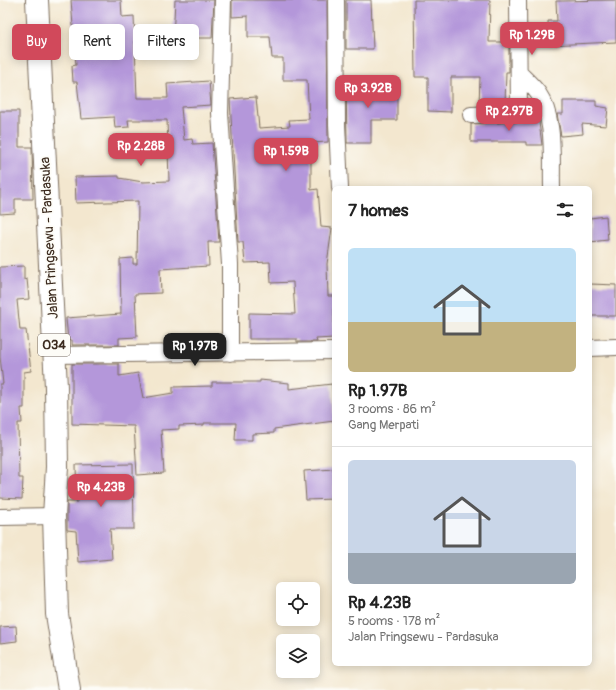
<!DOCTYPE html>
<meta charset="utf-8">
<style>
:root{--surface:#fff;--page:#f2f2f2;--text:#222;--muted:#767676;--line:#e0e0e0;--accent:#d1495b}
body{margin:0;font-family:Pangolin,sans-serif;background:var(--page);color:var(--text);height:100vh;display:flex;flex-direction:column;font-size:15px;white-space:nowrap}
*{box-sizing:border-box;margin:0}
p{font-size:13px;color:var(--muted)}
.icon{flex:none;width:22px;height:22px;fill:none;stroke:currentColor;stroke-width:2;stroke-linecap:round;stroke-linejoin:round}
.map{position:relative;flex:1;overflow:hidden}
.side{position:absolute;left:332px;top:186px;width:260px;height:480px;display:flex;flex-direction:column;background:var(--surface);border-radius:6px;box-shadow:0 2px 10px #0003}
.side>*{flex:none}
.banner{position:absolute;left:12px;top:24px;width:260px;height:36px;display:flex;gap:8px}
.fabs{position:absolute;left:276px;top:582px;display:grid;gap:8px}
.fabs a{display:grid;place-items:center;width:44px;height:44px;border-radius:6px;background:var(--surface);box-shadow:0 2px 10px #0003;font-size:20px}
.price{position:absolute;translate:-50% -34px;padding:0 9px;border-radius:8px;background:var(--accent);color:#fff;font-size:13px;line-height:26px;filter:drop-shadow(0 1px 2px #0008)}
.price::after{content:'';position:absolute;left:50%;top:24px;width:12px;height:9px;margin-left:-6px;background:inherit;clip-path:polygon(0 0,100% 0,50% 100%)}
.price.on{background:#222;color:#fff}
ul{padding:0;list-style:none}
li{display:grid;align-content:center;gap:8px;height:212px;padding:0 16px}
li+li{border-top:1px solid var(--line)}
li span{display:grid;place-items:center;height:124px;border-radius:6px;color:#555}
li>.icon{margin-inline-start:auto}
span .icon{width:72px;height:72px;fill:#fffc;stroke-width:1}
li b{font-size:17px}
h2{display:flex;justify-content:space-between;align-items:center;height:48px;padding:0 16px;font-size:17px}
.pill{padding:0 14px;border-radius:6px;background:var(--surface);box-shadow:0 2px 10px #0003;font-size:14px;line-height:36px}
.pill.on{background:var(--accent);color:#fff}
.map>svg:first-child{display:block}
</style>
<div class="map">
<svg width="616" height="690" viewBox="0 0 616 690">
<rect width="100%" height="100%" fill="#fdfcf7"/>
<filter id="ink" filterUnits="userSpaceOnUse"><feTurbulence type="fractalNoise" baseFrequency=".025" numOctaves="2"/><feDisplacementMap in="SourceGraphic" scale="8" xChannelSelector="R" yChannelSelector="G"/><feConvolveMatrix kernelMatrix="1 2 1 2 8 2 1 2 1" color-interpolation-filters="sRGB"/></filter>
<filter id="wash" filterUnits="userSpaceOnUse"><feTurbulence type="fractalNoise" baseFrequency=".012" numOctaves="4" result="noise"/><feDisplacementMap in="SourceGraphic" scale="16" xChannelSelector="R" yChannelSelector="G"/><feGaussianBlur stdDeviation="0.9" result="paint"/><feColorMatrix in="noise" values="0 0 0 0 0 0 0 0 0 0 0 0 0 0 0 0 0 1.4 0 .05"/><feComposite in="paint" operator="in"/></filter>
<g filter="url(#wash)">
<rect width="100%" height="100%" fill="#f3e7cf"/>
<g id="blocks">
<path fill="#b497da" d="M71,0H121L122,17L134,16L137,98H168L167,84L209,81L211,105L181,107L184,140L192,139L193,144L212,143L219,242H208L209,266L160,269L161,293L135,294L137,337L119,338V345H72V340L68,341L66,318L121,314L120,259L133,258V264H137L138,201L76,203L75,177L119,176V178L143,182L169,181L167,120H128L129,127L115,128L114,117L81,119L77,82H73L72,66L76,65Z
M175,0H214L212,38H173Z
M232,0H327L328,142L311,143V190L318,189L321,227L332,228L327,264L328,296H334V338L316,339L317,342H297V339H249V313L295,314L293,284V282L271,283L270,262L245,263L243,242H238L230,99L256,97L259,128L290,126L289,120L309,119L307,80H283V58H272L270,37H248V16L232,17Z
M346,0H371L373,49H346Z
M414,0H490L489,42H509V72H506L505,104L479,105L480,77H451V112L428,111V77H415Z
M616,0V42L549,45L548,21H557L556,1Z
M346,78H362V87H397V120H371V143H347Z
M563,101H596V106L608,108L606,126L582,124L583,134L561,136L557,114H563Z
M0,111H19V147H32L33,199H15V213L0,214Z
M528,115H538L542,145H526V142H471V124L520,122L524,121Z
M606,216L608,240L590,242V218Z
M24,266V280L27,279L29,299L17,300L20,330H26L31,371L24,372V408H21L22,423H18L19,478H23L22,499L0,498V384H3L0,357V267Z
M590,284L616,285V316H590Z
M72,364H119V376L138,373L143,398L173,393V387L212,386V382H260V380L289,383V389L332,384L334,421L274,429V433L252,434V440H235L236,423H204V425L179,426V429L161,430L164,473L137,475L134,426L72,424Z
M133,464L134,529H110L112,559L78,562L76,531L67,530V502H77L76,465Z
M334,469V499L306,500L304,471Z
M16,626L17,641L0,643V627Z"/>
</g>
</g>
<g filter="url(#ink)">
<use href="#blocks" fill-opacity="0" stroke="#7b6c5c" stroke-width="1"/>
<g fill="none" stroke-linecap="round" stroke-linejoin="round">
<g stroke="#7b6c5c" stroke-width="18">
<path id="street" d="M223,0L220,113L230,264V353
M336,0L337,124L340,188
M519,73C525,79 533,86 538,93C556,119 551,158 552,188
M471,115L519,113L518,0
M590,348L616,347
M55,355L334,351
M0,517L54,516"/>
</g>
<g stroke="#7b6c5c" stroke-width="24">
<path id="primary" d="M37,0L56,387L57,467L54,516L57,614L69,690"/>
</g>
<use href="#street" stroke="#fff" stroke-width="16"/>
<use href="#primary" stroke="#fff" stroke-width="22"/>
</g>
</g>
<g text-anchor="middle" dominant-baseline="central" stroke-width="3.5" stroke-linejoin="round" paint-order="stroke">
<rect fill="#fdfcf7" stroke="#75695f" stroke-width="1" x="38" y="334" width="32" height="22" rx="3"/>
<g font-size="13" font-weight="bold" fill="#3b2a1e">
<text x="54" y="345">034</text>
</g>
<g font-size="14" fill="#3b2a1e" stroke="#fdfcf7">
<text transform="translate(49 238) rotate(-93)">Jalan Pringsewu - Pardasuka</text>
</g>
</g>
</svg>
<div class="fabs">
<a><svg class="icon" aria-label="locate" viewBox="0 0 24 24"><circle cx="12" cy="12" r="6"/><path d="M12 2v4M12 18v4M2 12h4M18 12h4"/></svg></a>
<a><svg class="icon" aria-label="layers" viewBox="0 0 24 24"><path d="M12 4l9 5-9 5-9-5zM3 14l9 5 9-5"/></svg></a>
</div>
<b class="price" style="left:532px;top:56px">Rp 1.29B</b>
<b class="price" style="left:368px;top:109px">Rp 3.92B</b>
<b class="price" style="left:509px;top:132px">Rp 2.97B</b>
<b class="price" style="left:141px;top:167px">Rp 2.28B</b>
<b class="price" style="left:286px;top:172px">Rp 1.59B</b>
<b class="price on" style="left:195px;top:367px">Rp 1.97B</b>
<b class="price" style="left:101px;top:508px">Rp 4.23B</b>
<div class="banner">
<a class="pill on">Buy</a>
<a class="pill">Rent</a>
<a class="pill">Filters</a>
</div>
<section class="side">
<h2>7 homes<svg class="icon" aria-label="filters" viewBox="0 0 24 24"><path d="M4 7h16M4 17h16"/><circle cx="9" cy="7" r="2"/><circle cx="15" cy="17" r="2"/></svg></h2>
<ul>
<li><span style="background:linear-gradient(#bfe0f5 60%,#c2b280 0)"><svg class="icon" aria-label="home" viewBox="0 0 24 24"><path d="M3 11l9-7 9 7M6 9v11h12V9"/></svg></span><div><b>Rp 1.97B</b><p>3 rooms · 86 m²</p><p>Gang Merpati</p></div></li>
<li><span style="background:linear-gradient(#c9d6e8 75%,#9aa5b1 0)"><svg class="icon" aria-label="home" viewBox="0 0 24 24"><path d="M3 11l9-7 9 7M6 9v11h12V9"/></svg></span><div><b>Rp 4.23B</b><p>5 rooms · 178 m²</p><p>Jalan Pringsewu - Pardasuka</p></div></li>
</ul>
</section>
</div>
